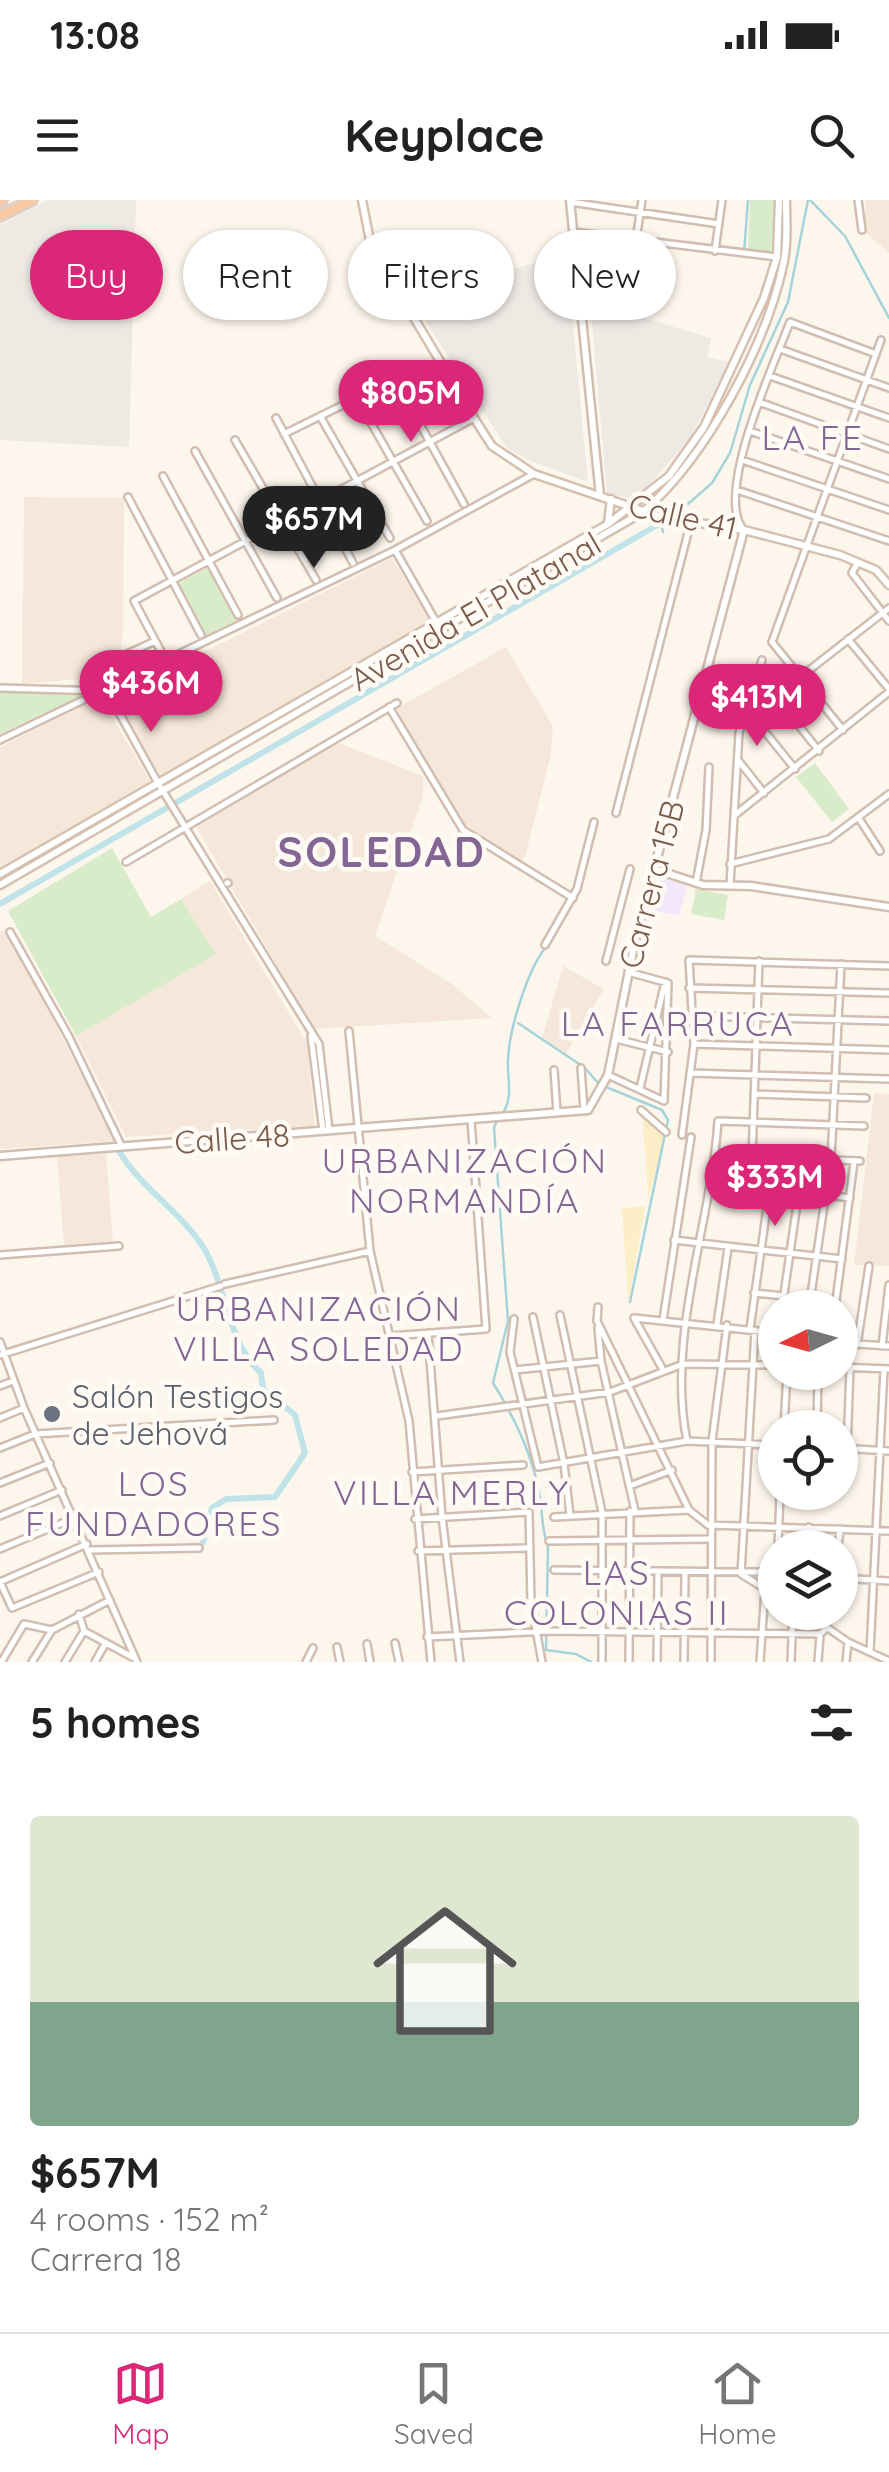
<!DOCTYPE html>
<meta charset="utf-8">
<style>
:root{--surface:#fff;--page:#f6f6f6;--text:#222;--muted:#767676;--line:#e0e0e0;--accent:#db2777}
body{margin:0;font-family:Quicksand,sans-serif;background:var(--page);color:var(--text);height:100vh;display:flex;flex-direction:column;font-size:38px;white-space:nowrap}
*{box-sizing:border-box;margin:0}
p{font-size:32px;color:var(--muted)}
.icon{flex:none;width:55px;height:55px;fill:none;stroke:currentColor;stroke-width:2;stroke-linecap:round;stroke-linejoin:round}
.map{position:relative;height:1462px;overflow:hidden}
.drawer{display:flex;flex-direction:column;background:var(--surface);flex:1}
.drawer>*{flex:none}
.hud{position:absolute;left:30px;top:30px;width:830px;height:90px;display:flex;gap:20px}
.needle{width:65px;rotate:265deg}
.fabs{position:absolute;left:758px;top:1090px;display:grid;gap:20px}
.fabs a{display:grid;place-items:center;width:100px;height:100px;border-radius:50%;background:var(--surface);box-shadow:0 2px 8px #0004;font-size:50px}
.price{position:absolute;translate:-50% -85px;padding:0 22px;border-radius:35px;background:var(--accent);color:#fff;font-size:32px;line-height:65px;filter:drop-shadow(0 2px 5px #0008)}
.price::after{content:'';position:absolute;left:50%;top:60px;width:30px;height:22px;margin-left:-15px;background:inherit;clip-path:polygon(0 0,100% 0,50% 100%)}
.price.active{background:#222;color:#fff}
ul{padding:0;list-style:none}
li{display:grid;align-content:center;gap:20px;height:530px;padding:0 30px}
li+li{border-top:2px solid var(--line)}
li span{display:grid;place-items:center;height:310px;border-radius:10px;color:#555}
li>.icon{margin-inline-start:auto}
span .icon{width:180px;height:180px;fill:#fffc;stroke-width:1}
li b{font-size:42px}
h2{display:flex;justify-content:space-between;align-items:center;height:120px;padding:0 30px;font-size:42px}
.tag{padding:0 35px;border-radius:45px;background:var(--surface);box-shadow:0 2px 8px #0004;font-size:35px;line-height:90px}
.tag.active{background:var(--accent);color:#fff}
.status{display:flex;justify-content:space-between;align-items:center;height:70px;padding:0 50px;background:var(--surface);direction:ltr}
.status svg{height:28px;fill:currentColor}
header{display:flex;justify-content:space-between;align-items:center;height:130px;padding:0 30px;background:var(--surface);font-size:45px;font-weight:700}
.tab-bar{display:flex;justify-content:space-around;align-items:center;height:140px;border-top:2px solid var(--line);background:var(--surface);font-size:28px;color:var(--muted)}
.tab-bar a{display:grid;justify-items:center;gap:5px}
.tab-bar .active{color:var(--accent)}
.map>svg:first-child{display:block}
</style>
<div class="status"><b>13:08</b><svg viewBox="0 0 49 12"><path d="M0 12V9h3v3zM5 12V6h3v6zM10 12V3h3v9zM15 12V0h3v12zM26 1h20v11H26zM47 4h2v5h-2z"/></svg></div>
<header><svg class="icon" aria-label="menu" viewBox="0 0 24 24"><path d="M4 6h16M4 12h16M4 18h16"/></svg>Keyplace<svg class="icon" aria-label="search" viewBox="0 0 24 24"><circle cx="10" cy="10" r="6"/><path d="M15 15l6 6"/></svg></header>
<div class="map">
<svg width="889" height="1462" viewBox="0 0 889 1462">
<rect width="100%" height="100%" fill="#fdf6ec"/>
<path fill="#f5e8da" d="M866,0H889V53L864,31Z
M24,297L124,298L123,430L116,484L103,477L22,484Z
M392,358L430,420L160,576L114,497Z
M506,447L553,527L550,558L525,657L519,662L458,620L396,509Z
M100,497L150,581L0,668V547Z
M336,542L423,576V596L375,736L452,784L492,818L314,829L195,625Z
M210,681L307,843L315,926L126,937L76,836L215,754L181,699Z
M4,730L54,821L114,941L0,949V732Z
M563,766L604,789L566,853L542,838Z
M874,893L889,894V1066L854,1065Z
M106,954L113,1041L64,1045L57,956Z"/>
<path fill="#efe9e4" d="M48,0H136L129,247L0,240V25Z
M566,54L588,282L528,260L506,247L411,98Z
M590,102L711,138L707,157L729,162L691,237L636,300L607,293Z"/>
<path fill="#f3e8fa" d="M657,673L688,683L679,716L649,709Z"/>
<path fill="#d8ecc9" d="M750,0H775L771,53L748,51Z
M209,367L237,420L204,437L177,384Z
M0,491L83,495L0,534Z
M815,563L849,609L832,622L796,577Z
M112,648L151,717L181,699L216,754L76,836L8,711Z
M696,689L728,695L724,720L691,714Z"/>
<path fill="#fcefc7" d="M642,912L666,932L648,1000V995Z
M645,1006L629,1100L628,1101L622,1008Z"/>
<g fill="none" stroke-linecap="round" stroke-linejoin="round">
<path stroke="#a5d3da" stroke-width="2.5" d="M810,0L845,36L889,118
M744,53L748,0
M673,317L712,283L730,253L750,185L788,102L808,0
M663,332L661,323L666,321
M518,823L585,868L599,884
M606,887L662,910L668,920L630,1102
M502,914C514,898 507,878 508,860C509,829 527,772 545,748
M497,920L494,928L508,1121L493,1183C513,1215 532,1254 539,1292C543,1311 541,1329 548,1346L546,1450L576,1454L591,1462"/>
<path stroke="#bfe3e8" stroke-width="6" d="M0,704L661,323
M119,951C142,990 184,1013 206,1052C228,1091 227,1142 261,1173L263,1189L295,1215L305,1253L275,1297L226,1299L212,1308L203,1342"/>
<g stroke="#d1beb0" stroke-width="10">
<path id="minor" d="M858,0L862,30
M570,2L719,24
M573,32L777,57
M636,40L642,0
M715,51L722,0
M780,149L889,188
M389,168L464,304
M770,176L889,218
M350,186L427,321
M759,202L889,249
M320,216L390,338
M276,218L353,363
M750,231L889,279
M284,234L357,198
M235,240L316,380
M195,251L277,398
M742,260L889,310
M163,276L238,415
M737,290L889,341
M128,297L201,435
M744,330C713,296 775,162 790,122L876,154
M395,350L435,420
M858,362L852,373L889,421
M848,439L889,489
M129,453L155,441
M163,455L134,401L474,218
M757,473L819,551
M799,478L889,408
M0,488L104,491
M107,491L158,583L319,844L329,930
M389,507L463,630L573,698
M746,508L795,569
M843,530L772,442L881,140
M0,540L395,350L534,274
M738,560L764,593
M616,613L691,321
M735,615L889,492
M858,617L880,651
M126,662L397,503
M730,664L829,639L889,594
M227,683H228
M696,683L706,630L709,567
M730,685L739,533L762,460
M10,732L69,837L121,945
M545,745L577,689L594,622
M606,761L630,669
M689,788L889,793
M692,816L889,821
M349,831L370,1051L409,1221L431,1462
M311,836L323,931
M616,839L668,852
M694,844L889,850
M581,868L584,910
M554,870L557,912
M690,873L889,879
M608,875L664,901L668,783L628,772
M640,888L665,782
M755,894L866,898
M641,910L666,932
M682,935L694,844L689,760L889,766
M752,957L759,761
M769,987L850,998
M736,994L769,993
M733,995L741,964L752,957L860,961
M674,1040L842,1059
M0,1055L119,1046
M225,1084L370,1051
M754,1093L784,1096
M598,1107L597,1121L689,1310L708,1325
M782,1108L804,956
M809,1108L831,958L841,764
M835,1108L854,962
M560,1115L602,1312V1462
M533,1117L564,1264L570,1315
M634,1118L775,1133
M634,1118L662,1168
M514,1119L510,1152L538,1267L687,1241L775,1245
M663,1120L691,937
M717,1124L728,1048
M598,1128L601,1161L635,1311
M750,1129L769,993L767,967L758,958
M755,1130L741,1374L775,1395
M428,1133L442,1317L460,1462
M390,1136L486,1129L471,920
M0,1142L24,1208L137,1462
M840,1143L889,1146
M857,1145L869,1066
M882,1146L889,1085
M0,1155L221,1086
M840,1167L889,1169
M515,1170L601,1161
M0,1186L13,1181
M437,1216L610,1192L683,1164L775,1165
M0,1218L24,1208
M784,1228L787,1172
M817,1228L818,1172
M687,1241C666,1136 711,1025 718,921L864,926
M0,1248L35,1234L274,1220
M840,1248L889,1251
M847,1249L850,1168
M412,1272L523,1265
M0,1283L50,1263
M632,1285L672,1270
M0,1316L62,1290
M554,1317L689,1310
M415,1319L529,1312L531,1402L542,1462
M708,1325L889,1331
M549,1341L709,1339
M778,1348L780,1292
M808,1348L809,1327
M838,1348L840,1329
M0,1349L74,1318
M90,1350L199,1348
M418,1351L526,1348
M554,1370L775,1372
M840,1378L889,1381
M0,1382L12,1408L99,1372
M0,1382L87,1344
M805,1412L848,1442L889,1461
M84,1431L134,1458
M427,1437L548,1431L820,1434L827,1428
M395,1443L399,1462
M367,1444L370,1462
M337,1447L340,1462
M870,1452L884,1169
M2,1461L24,1424L52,1430L110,1400
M32,1462L52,1430
M65,1462L84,1431L79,1414
M95,1462L105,1444
M306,1462L313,1448
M629,1462L630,1311
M657,1462L658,1372
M684,1462L685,1373
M711,1462L712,1241L727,1125
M760,1462L765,1390
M791,1462L793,1412
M818,1462L820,1435
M846,1462L848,1442"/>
</g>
<g stroke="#d1beb0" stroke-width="11">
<path id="tertiary" d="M570,0L600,296
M654,669L703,685L751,686L889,707
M0,956L588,910L608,875L635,741L744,330"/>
</g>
<g stroke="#d6c0b0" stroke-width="11">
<path id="secondary" d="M362,0L371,46L474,218L492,246L534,274L661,317L744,330L840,355L876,370L889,385
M608,323L611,299
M0,674L608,324L669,276L704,227L764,98L777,57L779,0
M0,685L643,312C707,256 767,144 784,61C788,42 786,20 786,0"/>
</g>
<g stroke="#dad1cd" stroke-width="14">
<path id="trunk" d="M0,1L2,0
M0,16L32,0"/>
</g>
<use href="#minor" stroke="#fff" stroke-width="5"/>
<use href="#tertiary" stroke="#fff" stroke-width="6"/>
<use href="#secondary" stroke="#fff" stroke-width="6"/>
<use href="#trunk" stroke="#f9c8a4" stroke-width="9"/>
</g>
<circle fill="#6b7280" stroke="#fffaf3" stroke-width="4" cx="52" cy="1214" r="10"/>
<g text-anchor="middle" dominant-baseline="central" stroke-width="9" stroke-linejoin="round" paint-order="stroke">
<g font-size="32" fill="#7a5c4d" stroke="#fffaf3">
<text transform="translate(683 316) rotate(13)">Calle 41</text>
<text transform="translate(475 411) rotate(-30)">Avenida El Platanal</text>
<text transform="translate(651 684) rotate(-75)">Carrera 15B</text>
<text transform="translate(232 938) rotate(-4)">Calle 48</text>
</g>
<g font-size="32" fill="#5b616d" stroke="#fffaf3" text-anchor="start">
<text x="72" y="1196">Salón Testigos<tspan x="72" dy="37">de Jehová</tspan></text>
</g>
<g font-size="35" letter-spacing="2.5" fill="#846695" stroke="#fffaf3">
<text x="813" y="237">LA FE</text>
<text x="678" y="823">LA FARRUCA</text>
<text x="465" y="960">URBANIZACIÓN<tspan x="465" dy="40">NORMANDÍA</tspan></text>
<text x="319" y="1108">URBANIZACIÓN<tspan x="319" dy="40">VILLA SOLEDAD</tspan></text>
<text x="154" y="1283">LOS<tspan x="154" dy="40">FUNDADORES</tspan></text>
<text x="452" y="1292">VILLA MERLY</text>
<text x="617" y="1372">LAS<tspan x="617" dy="40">COLONIAS II</tspan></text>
</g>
<g font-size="42" font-weight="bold" letter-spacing="2.5" fill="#846695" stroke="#fffaf3">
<text x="382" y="651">SOLEDAD</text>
</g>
</g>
</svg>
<div class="fabs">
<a><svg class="needle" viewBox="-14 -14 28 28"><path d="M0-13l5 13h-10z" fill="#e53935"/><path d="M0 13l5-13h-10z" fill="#767676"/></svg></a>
<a><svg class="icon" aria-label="locate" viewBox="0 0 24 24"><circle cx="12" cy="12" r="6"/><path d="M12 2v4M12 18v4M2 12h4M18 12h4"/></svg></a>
<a><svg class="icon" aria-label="layers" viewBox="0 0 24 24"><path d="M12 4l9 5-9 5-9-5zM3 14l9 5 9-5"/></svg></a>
</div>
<b class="price" style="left:411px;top:245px">$805M</b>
<b class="price active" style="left:314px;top:371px">$657M</b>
<b class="price" style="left:151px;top:535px">$436M</b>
<b class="price" style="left:757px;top:549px">$413M</b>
<b class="price" style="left:775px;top:1029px">$333M</b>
<div class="hud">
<a class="tag active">Buy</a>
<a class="tag">Rent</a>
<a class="tag">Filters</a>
<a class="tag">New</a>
</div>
</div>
<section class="drawer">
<h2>5 homes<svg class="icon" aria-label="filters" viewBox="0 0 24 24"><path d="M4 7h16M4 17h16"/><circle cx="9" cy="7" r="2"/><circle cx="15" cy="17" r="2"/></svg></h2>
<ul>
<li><span style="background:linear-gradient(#dfe7d0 60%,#7fa58c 0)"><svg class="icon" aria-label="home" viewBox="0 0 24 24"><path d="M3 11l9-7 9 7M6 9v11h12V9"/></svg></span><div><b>$657M</b><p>4 rooms · 152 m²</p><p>Carrera 18</p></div></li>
</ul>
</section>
<nav class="tab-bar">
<a class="active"><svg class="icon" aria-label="map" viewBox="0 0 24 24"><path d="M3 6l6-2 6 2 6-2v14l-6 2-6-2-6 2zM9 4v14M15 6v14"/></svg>Map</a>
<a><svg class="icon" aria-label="saved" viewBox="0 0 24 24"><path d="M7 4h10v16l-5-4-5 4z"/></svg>Saved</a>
<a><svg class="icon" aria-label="home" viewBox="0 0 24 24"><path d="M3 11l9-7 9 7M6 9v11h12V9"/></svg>Home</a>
</nav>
